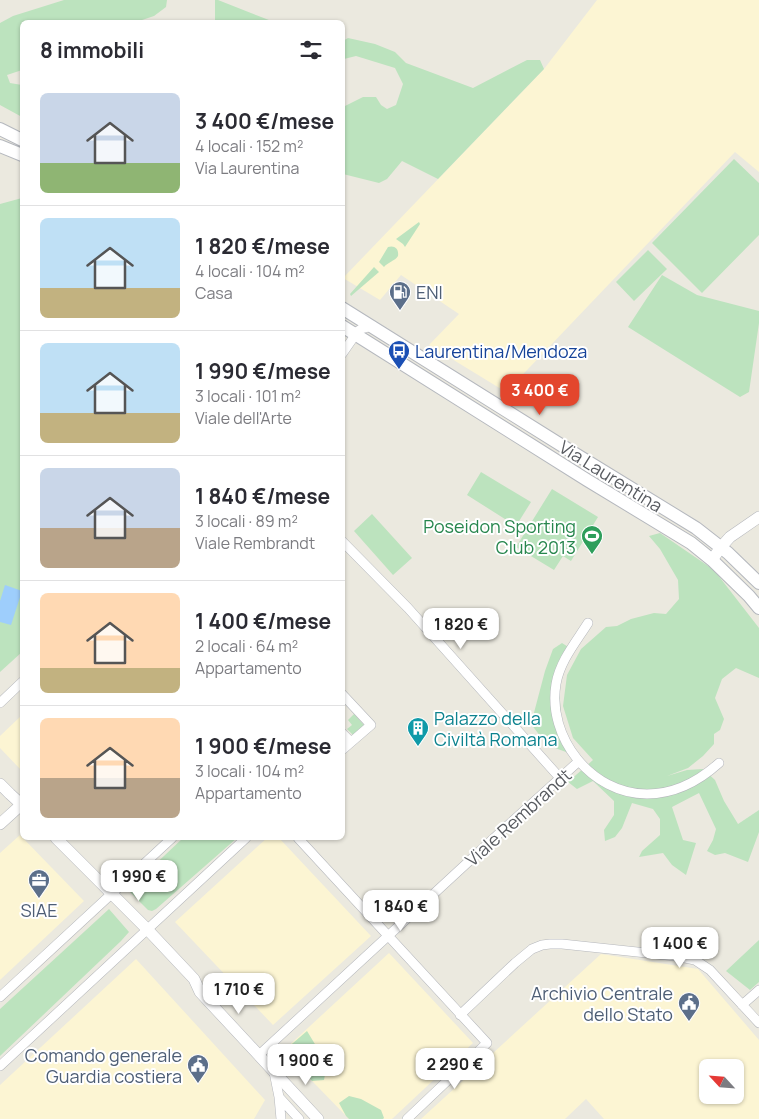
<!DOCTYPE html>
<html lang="it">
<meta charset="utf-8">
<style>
:root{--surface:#fff;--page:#f7f7f7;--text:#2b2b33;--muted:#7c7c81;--line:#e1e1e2;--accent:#e3462d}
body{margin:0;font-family:Manrope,sans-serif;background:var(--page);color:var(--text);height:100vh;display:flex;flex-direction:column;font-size:19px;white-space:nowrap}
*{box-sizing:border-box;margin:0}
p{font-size:16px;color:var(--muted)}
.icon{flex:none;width:28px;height:28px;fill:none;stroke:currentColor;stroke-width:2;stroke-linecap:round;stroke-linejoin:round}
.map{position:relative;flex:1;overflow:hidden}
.details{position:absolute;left:20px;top:20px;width:325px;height:820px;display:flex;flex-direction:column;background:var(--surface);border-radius:8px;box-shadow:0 1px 4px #0004}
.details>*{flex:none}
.needle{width:32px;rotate:296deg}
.controls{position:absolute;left:699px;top:1059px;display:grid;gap:10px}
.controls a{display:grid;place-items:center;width:45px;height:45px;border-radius:8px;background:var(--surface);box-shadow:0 1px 4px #0004;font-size:25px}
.price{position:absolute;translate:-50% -42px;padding:0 11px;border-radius:10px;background:#fff;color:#222;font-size:16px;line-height:32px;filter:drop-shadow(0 1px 2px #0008)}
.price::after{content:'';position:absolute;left:50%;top:30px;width:15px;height:11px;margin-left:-8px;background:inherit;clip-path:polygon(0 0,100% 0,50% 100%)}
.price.selected{background:var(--accent);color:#fff}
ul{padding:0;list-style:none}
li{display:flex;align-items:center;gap:15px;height:125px;padding:0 20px}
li+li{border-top:1px solid var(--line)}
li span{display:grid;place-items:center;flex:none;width:140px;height:100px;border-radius:8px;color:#555}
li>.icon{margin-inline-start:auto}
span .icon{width:60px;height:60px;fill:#fffc;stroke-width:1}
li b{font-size:21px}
h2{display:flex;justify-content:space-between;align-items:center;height:60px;padding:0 20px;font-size:21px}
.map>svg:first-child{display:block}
</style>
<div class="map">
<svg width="759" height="1119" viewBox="0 0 759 1119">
<rect width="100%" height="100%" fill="#ebe9df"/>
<path fill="#fcf5d3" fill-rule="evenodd" d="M597,0H759V172L735,152L506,392L429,345L459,314L401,275L380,300L343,278L544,69Z
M22,715V771L0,748V736Z
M20,835L84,901L0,980V853Z
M267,838H279L371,936L273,1025L175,922Z
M389,953L473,1043L392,1119H349L283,1051Z
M601,954L698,969L759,1040V1119H604L586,1099L565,1119H421ZM708,1068H735V1095H708Z
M136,959L265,1100L254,1119H0V1085Z"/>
<path fill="#bce3be" d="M64,0H167L166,7L154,16L136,22H22V70L7,75L10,83L22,85V117L0,105V23L13,16Z
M215,0H218L274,22H215Z
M348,38L375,44L395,52L406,63L473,88L527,60H540L544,69L438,179L402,161L387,179L379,183L343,174V104L345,106L363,97H376L381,105L387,109L396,105L403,84L395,68L356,56L344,59L343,58V41Z
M734,159L759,183V235L702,293L652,243Z
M22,198V652L0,672V204Z
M419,222L420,224L405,247L403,244L396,239Z
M388,247C395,245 399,249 398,256C395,261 388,262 384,267L379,262Z
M648,250L667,269L634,301L616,282Z
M374,267L379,272L351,296L350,294Z
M662,275L697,295L759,311V323L749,392L740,397L628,327Z
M481,472L531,502L516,526L467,495Z
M552,489L598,517L571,561L563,556L554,570L516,547Z
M372,514L412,558L393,575L354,531Z
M660,533L714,570L759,628V678L736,668L722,679L715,698L724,719L720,730L714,734V744L703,756L688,768L667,776L687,770L703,769L715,780L724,801L738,824L759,810V832L748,862L725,853L715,855L707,851L713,840L716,829L699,793L672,807L683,840L696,843L686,875L672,865L663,853L639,857L642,851L660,835V819L653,809L632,803L622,828L615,837L605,841L604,830L614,815V801L593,781L577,789L568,782L593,760L573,738L563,706L567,675L581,649L606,627L617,626L631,619L654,613L666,614L679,599L678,580L660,549L649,536Z
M562,643L573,650L559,675L561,725L572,743L566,752L547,745L531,724L545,671L553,649Z
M354,714L364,725L353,735L347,729L352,725L348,720Z
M183,838H237L156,909L152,911L148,910L128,890Z
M109,909L129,932L121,941L0,1056V1009Z
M759,940V982L750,990L726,971Z
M307,1031L327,1064L324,1080L312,1081L297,1065L286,1049Z
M349,1096L361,1099L381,1110L384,1118L383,1119H349L346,1116L339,1103Z"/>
<path fill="#9ecefc" d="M5,585L22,591L11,625L0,622V601Z"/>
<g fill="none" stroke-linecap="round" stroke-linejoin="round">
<g stroke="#b5b7bc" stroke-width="10">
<path id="minor" d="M342,354L358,331L361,329L373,326
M342,541L408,608L560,778
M588,623C576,642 560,661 556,684C547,737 591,794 647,794C675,794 699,781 719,763
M342,694L371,725L342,750
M0,703L22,682
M342,733L351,742
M298,838L487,1043L407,1119
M0,997L172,838
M742,1005L759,990
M460,1015L515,963L532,949L542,945L550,944H562L675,956L695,960L710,970L759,1023
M259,1055L505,828L579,761
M0,1066L246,838
M274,1072L279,1097L281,1119
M279,1097L299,1119"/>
</g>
<g stroke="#b5b7bc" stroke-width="12">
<path id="tertiary" d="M712,560L721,547L730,537L759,517
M0,784L10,794L22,805
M0,824L22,804
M56,838L147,929L194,979L200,992L318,1119"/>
</g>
<g stroke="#b5b8be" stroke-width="14">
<path id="secondary" d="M0,129L22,140
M0,146L22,155
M342,308L577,455L696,528L728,553L759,583
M342,326L587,480L691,543L712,560L749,596L759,608"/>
</g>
<use href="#minor" stroke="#fff" stroke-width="9"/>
<use href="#tertiary" stroke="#fff" stroke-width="11"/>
<use href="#secondary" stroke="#fff" stroke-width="12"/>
</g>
<defs>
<g id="fuel-pin" transform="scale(1.125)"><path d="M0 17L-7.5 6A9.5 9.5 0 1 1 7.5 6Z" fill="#5c6f8a" stroke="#fff"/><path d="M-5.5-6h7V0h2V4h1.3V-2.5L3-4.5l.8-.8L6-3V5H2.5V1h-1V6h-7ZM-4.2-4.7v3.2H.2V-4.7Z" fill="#fff"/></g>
<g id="bus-pin" transform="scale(1.125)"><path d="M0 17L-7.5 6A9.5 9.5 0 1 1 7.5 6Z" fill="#1a4fb4" stroke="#fff"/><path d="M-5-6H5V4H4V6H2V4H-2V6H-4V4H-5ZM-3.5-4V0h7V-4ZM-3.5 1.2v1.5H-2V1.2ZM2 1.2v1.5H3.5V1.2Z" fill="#fff"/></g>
<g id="stadium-pin" transform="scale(1.125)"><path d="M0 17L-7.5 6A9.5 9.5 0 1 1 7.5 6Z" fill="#2e9e5b" stroke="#fff"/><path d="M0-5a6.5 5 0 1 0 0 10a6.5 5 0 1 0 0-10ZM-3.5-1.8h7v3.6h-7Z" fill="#fff"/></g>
<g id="building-pin" transform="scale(1.125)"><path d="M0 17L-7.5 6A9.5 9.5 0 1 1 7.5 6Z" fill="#0f9aa8" stroke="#fff"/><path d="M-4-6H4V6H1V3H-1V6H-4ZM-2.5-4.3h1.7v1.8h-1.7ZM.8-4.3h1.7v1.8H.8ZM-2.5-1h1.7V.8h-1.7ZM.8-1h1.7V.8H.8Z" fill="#fff"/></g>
<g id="office-pin" transform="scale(1.125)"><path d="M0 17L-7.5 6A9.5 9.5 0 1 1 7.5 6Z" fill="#5c6f8a" stroke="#fff"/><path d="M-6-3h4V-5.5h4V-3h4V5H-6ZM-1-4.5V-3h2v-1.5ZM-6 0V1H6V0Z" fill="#fff"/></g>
<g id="civic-pin" transform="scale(1.125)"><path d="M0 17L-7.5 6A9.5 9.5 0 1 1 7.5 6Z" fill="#5c6f8a" stroke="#fff"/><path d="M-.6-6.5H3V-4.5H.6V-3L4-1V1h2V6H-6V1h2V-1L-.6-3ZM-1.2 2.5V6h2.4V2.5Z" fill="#fff"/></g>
</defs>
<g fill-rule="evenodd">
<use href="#fuel-pin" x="400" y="292"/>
<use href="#bus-pin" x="399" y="351"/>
<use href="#stadium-pin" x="592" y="536"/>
<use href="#building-pin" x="418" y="728"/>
<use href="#office-pin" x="39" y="880"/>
<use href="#civic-pin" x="689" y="1003"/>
<use href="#civic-pin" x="198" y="1065"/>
</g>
<g text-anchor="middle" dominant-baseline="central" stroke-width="4" stroke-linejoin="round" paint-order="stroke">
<g font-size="18" fill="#4e5e75" stroke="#fff" text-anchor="end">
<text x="416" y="292" text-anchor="start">ENI</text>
<text x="39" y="910" text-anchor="middle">SIAE</text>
<text x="673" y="993">Archivio Centrale<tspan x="673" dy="21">dello Stato</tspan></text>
<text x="182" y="1055">Comando generale<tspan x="182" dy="21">Guardia costiera</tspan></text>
</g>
<g font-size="18" fill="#164399" stroke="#fff" text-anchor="start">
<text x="415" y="351">Laurentina/Mendoza</text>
</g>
<g font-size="18" fill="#585b60" stroke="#fff">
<text transform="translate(611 476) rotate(32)">Via Laurentina</text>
<text transform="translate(518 817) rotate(-42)">Viale Rembrandt</text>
</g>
<g font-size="18" fill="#27864d" stroke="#fff" text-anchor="end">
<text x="576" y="526">Poseidon Sporting<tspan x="576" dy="21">Club 2013</tspan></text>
</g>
<g font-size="18" fill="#0d838f" stroke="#fff" text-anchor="start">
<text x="434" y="718">Palazzo della<tspan x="434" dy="21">Civiltà Romana</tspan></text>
</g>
</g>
</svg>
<div class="controls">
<a><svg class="needle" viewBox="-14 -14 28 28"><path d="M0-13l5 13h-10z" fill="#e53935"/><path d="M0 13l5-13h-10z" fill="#7c7c81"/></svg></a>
</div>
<b class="price selected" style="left:540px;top:416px">3 400 €</b>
<b class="price" style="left:461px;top:650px">1 820 €</b>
<b class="price" style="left:139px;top:902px">1 990 €</b>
<b class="price" style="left:401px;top:932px">1 840 €</b>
<b class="price" style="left:680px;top:969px">1 400 €</b>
<b class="price" style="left:239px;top:1015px">1 710 €</b>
<b class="price" style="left:306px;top:1086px">1 900 €</b>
<b class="price" style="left:455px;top:1090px">2 290 €</b>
<section class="details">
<h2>8 immobili<svg class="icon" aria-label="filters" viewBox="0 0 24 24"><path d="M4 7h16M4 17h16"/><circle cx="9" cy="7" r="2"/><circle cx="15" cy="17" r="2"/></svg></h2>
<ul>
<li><span style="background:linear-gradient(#c9d6e8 70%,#8fb573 0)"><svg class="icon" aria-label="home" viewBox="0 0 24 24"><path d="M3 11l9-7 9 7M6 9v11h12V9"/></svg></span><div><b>3 400 €/mese</b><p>4 locali · 152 m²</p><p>Via Laurentina</p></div></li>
<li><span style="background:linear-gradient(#bfe0f5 70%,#c2b280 0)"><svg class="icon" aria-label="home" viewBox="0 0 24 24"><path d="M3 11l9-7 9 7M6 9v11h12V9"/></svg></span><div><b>1 820 €/mese</b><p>4 locali · 104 m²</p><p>Casa</p></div></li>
<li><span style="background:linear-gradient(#bfe0f5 70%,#c2b280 0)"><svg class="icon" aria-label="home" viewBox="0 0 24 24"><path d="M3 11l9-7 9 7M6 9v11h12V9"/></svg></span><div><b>1 990 €/mese</b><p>3 locali · 101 m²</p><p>Viale dell'Arte</p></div></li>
<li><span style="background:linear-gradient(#c9d6e8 60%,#b9a48a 0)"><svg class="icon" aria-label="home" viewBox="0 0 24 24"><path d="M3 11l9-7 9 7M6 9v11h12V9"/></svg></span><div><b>1 840 €/mese</b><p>3 locali · 89 m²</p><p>Viale Rembrandt</p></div></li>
<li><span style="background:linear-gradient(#ffd9b3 75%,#c2b280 0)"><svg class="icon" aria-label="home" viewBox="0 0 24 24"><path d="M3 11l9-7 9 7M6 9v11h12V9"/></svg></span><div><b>1 400 €/mese</b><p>2 locali · 64 m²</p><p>Appartamento</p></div></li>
<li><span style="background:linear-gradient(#ffd9b3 60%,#b9a48a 0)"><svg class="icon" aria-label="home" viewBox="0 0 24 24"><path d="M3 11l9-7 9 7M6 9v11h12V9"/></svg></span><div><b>1 900 €/mese</b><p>3 locali · 104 m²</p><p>Appartamento</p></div></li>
</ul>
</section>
</div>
